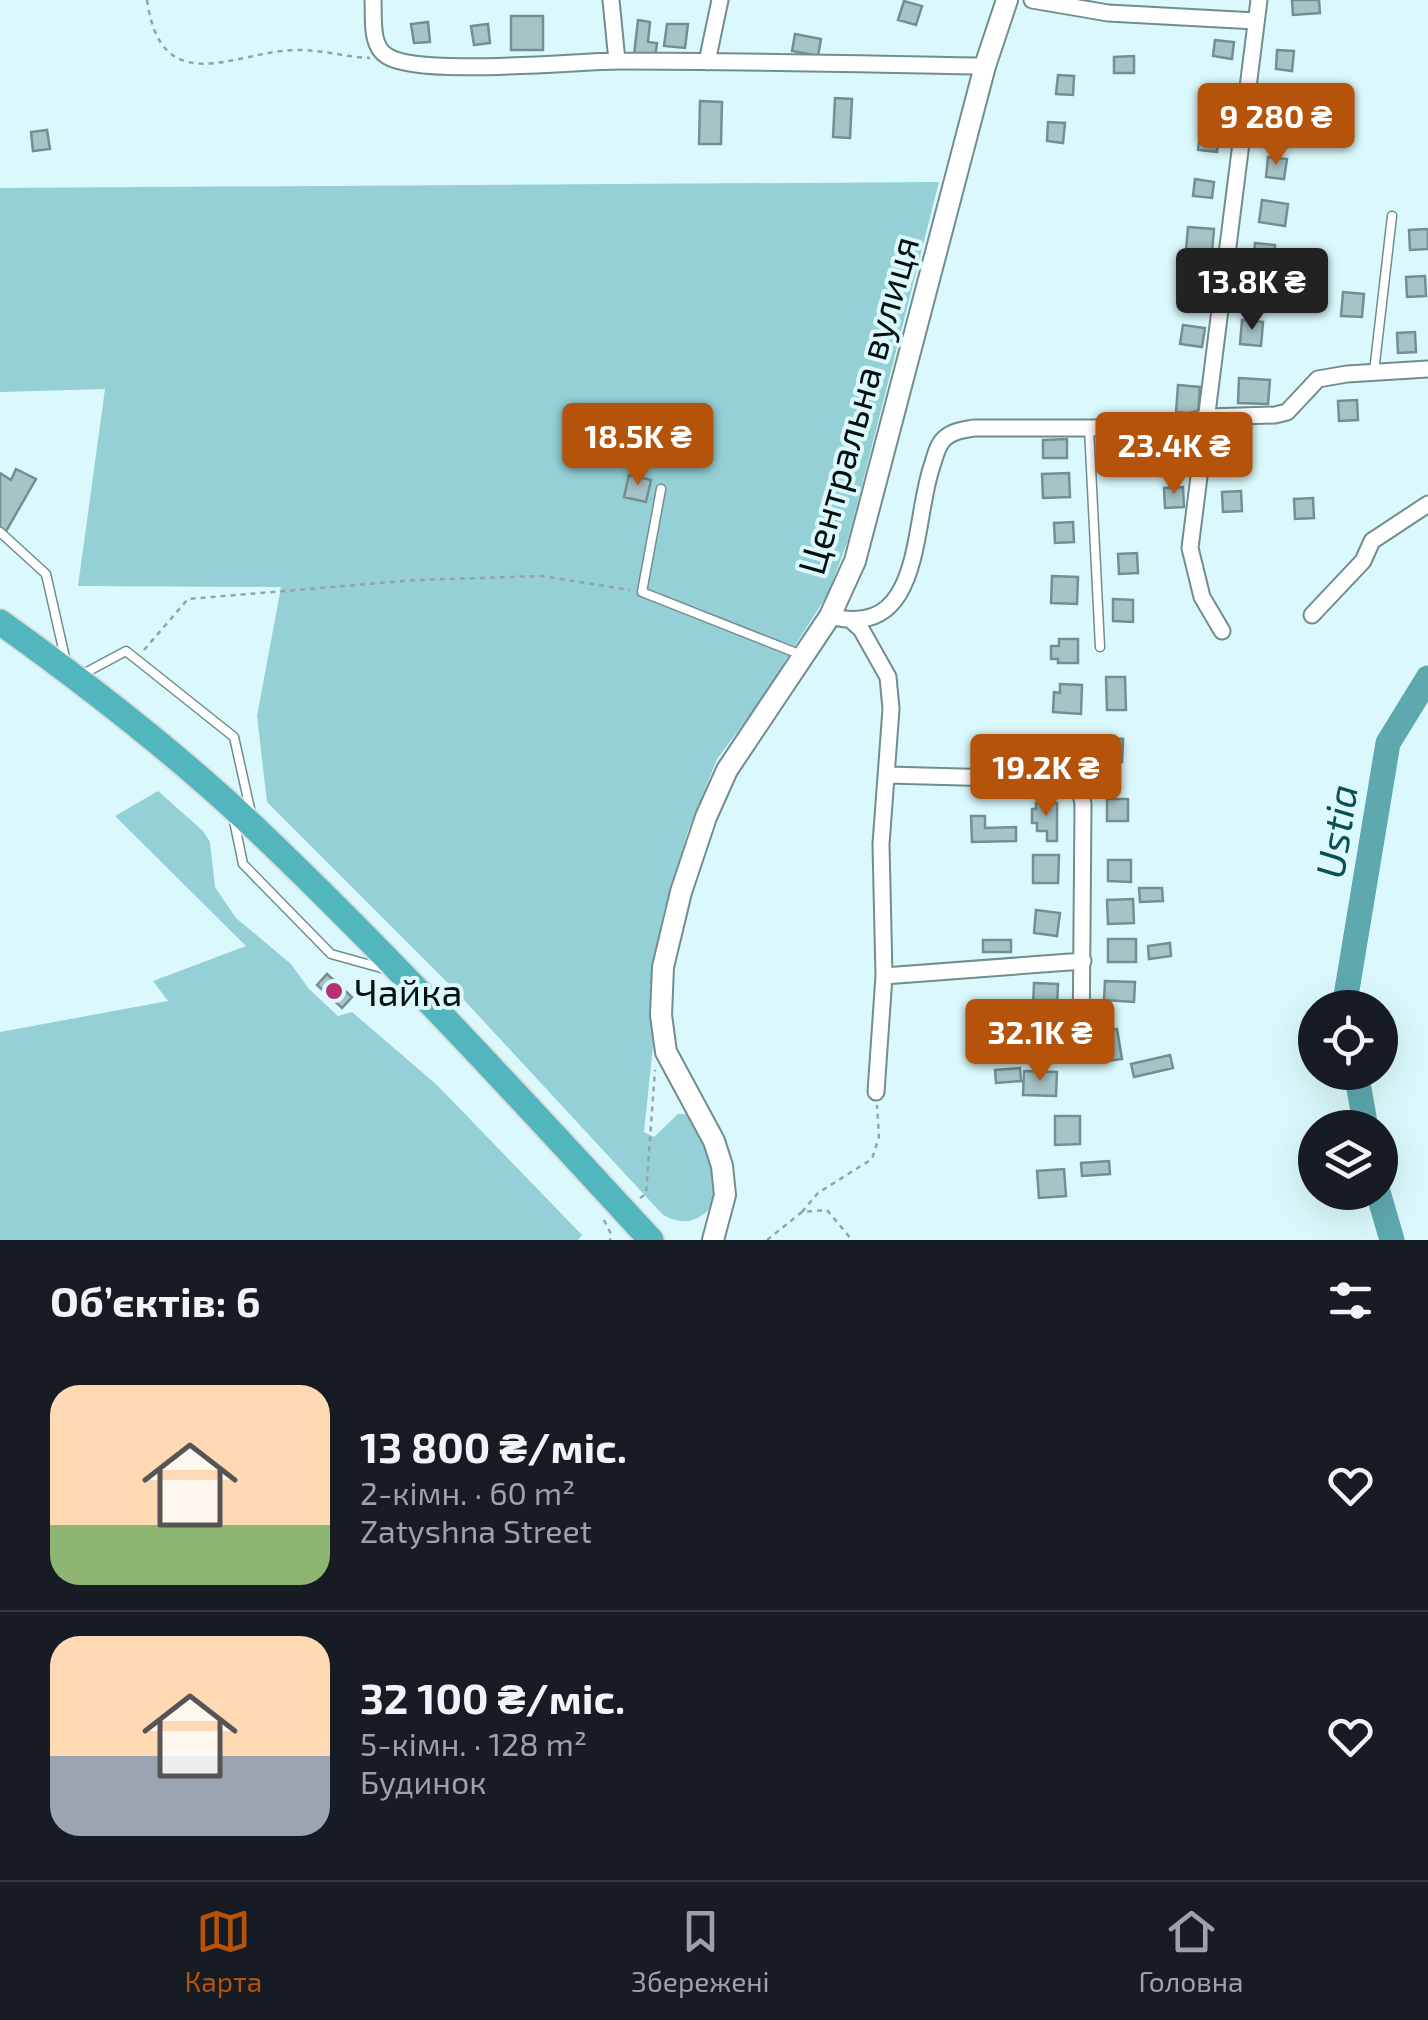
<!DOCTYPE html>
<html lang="uk">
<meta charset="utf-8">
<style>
:root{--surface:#171b24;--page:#20242c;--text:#f1f3f6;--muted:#9ea1a6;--line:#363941;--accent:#b45309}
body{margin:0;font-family:"Exo 2",sans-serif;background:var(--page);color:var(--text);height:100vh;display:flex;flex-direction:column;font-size:38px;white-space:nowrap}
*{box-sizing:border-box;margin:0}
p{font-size:32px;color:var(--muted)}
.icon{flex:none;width:55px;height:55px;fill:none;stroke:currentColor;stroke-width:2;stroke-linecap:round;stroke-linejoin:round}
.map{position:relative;height:1240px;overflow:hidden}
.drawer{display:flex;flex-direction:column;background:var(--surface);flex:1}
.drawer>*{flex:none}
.fabs{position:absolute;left:1298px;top:990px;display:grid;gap:20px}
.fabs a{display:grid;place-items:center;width:100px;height:100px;border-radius:50%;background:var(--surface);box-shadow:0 10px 40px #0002;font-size:50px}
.price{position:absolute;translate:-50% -85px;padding:0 22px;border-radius:10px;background:var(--accent);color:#fff;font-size:32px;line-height:65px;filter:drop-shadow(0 2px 5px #0008)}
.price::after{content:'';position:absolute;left:50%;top:60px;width:30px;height:22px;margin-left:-15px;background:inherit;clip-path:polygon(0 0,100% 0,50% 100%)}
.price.active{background:#222;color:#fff}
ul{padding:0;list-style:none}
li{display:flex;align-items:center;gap:30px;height:250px;padding:0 50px}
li+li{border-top:2px solid var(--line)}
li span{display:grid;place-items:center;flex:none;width:280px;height:200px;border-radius:30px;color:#555}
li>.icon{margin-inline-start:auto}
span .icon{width:120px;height:120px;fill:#fffc;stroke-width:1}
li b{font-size:42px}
h2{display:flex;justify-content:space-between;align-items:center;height:120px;padding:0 50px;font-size:42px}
.tabs{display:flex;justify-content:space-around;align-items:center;height:140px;border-top:2px solid var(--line);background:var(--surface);font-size:28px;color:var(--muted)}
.tabs a{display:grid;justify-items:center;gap:5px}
.tabs .active{color:var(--accent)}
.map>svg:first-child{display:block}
</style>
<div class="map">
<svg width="1428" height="1240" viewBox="0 0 1428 1240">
<rect width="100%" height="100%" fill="#dbf9fc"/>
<path fill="#94d0d5" d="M939,182L848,540L828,594L753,711L717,759L688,831L663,915L652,975L653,1046L644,1132L654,1137L678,1114H687C704,1139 737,1193 701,1216C688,1224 676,1222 663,1215L452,987L267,802L257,716L281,587L78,586L105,389L0,392V188Z
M158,791L203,831L210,842L215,887L236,918L291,964L309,989L338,1016L352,1012L437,1085L582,1235L578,1240H0V1032L168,1001L153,981L246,946L115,816Z"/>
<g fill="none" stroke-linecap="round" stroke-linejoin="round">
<path stroke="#5ea9b0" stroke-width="25" d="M1344,1008L1388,743L1428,678
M1356,1072L1366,1128
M1378,1192L1392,1240"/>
</g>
<path fill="#a6c3c6" stroke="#748f92" stroke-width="2.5" d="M1292,0H1319L1320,13L1293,15Z
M904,1L922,6L916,25L898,20Z
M511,16H543V50H511Z
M638,20L650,22L648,42L657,43L655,58L634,55Z
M428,22L430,42L414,43L411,24Z
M488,24L490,43L474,45L471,26Z
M667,24H688L685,48L664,46Z
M795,34L821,39L818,56L792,51Z
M1215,40L1234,42L1232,59L1213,56Z
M1277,50L1294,51L1292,71L1276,69Z
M1134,56V73H1114V57Z
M1058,75L1074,76L1073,95L1056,94Z
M1203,86L1223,88L1220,105L1201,103Z
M1272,97L1289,99L1288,118L1271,117Z
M835,98L852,99L850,138L833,137Z
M700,101L722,102L721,144H699Z
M1048,122L1065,123L1063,143L1047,141Z
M47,130L50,149L33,151L31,132Z
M1200,133L1219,135L1217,152L1198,150Z
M1268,157L1287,159L1284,179L1266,177Z
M1195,179L1214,182L1212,198L1193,196Z
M1262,200L1288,204L1285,226L1259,222Z
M1188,227L1214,229L1212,252L1186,250Z
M1428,229V249L1410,250L1409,230Z
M1255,243L1275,245L1273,269L1253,267Z
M1425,276L1426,296L1407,297L1406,277Z
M1250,282L1278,285L1276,310L1248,307Z
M1191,283H1207L1206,305L1182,304L1183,292L1190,293Z
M1343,292L1364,294L1362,317L1341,316Z
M1242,320L1263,322L1261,346L1240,344Z
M1183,325L1205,328L1202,347L1180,344Z
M1415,332L1416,352L1398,353L1397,333Z
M1239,378L1270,380L1268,404L1238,403Z
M1178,385L1200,387L1198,414L1176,412Z
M1357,400L1358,420L1339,421L1338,401Z
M1067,439V458H1043V440Z
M1242,443L1243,463L1224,464L1223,444Z
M16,469L36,479L5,533L0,529V473L11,480Z
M1069,473L1070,497L1043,498L1042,474Z
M629,475L651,480L646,502L624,497Z
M1183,487L1184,507L1165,508L1164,488Z
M1241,491L1242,511L1223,512L1222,492Z
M1313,498L1314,518L1295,519L1294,499Z
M1073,522L1074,542L1055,543L1054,523Z
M1137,553L1138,573L1119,574L1118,554Z
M1052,576L1078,577L1077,604L1051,603Z
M1113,599L1133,600V622L1113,621Z
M1059,639H1078V663H1058V659H1051V646H1059Z
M1106,677H1125L1126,710H1107Z
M1060,684L1082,685L1081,714L1053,712L1054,692L1060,693Z
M1105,738L1123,739L1122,762H1104Z
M1032,743H1059L1060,766L1033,767Z
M1107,799H1128V821H1107Z
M1036,803H1057V841H1047V831H1037V823H1032V809H1036Z
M971,816H985V828L1016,827V841L972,842Z
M1033,855H1059L1058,883H1033Z
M1108,860H1131V882L1108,881Z
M1139,888H1162L1163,901L1140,902Z
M1133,899L1134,923L1108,924L1107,900Z
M1036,910L1060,913L1057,936L1034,933Z
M1108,939H1136V962H1108Z
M983,940H1011V952H983Z
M1170,943L1171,956L1149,959L1148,946Z
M327,974L352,997L342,1008L317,985Z
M1105,981L1135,982L1134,1002L1104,1000Z
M1034,983L1058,984L1057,1008L1033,1007Z
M1031,1026L1058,1027L1057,1052L1030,1051Z
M1117,1029L1122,1059L1101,1062L1096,1033Z
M1170,1055L1173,1068L1134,1077L1131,1064Z
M1020,1068L1021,1081L996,1083L995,1070Z
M1024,1071L1057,1072L1056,1096L1023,1095Z
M1055,1116H1080V1144L1055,1145Z
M1109,1161L1110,1174L1082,1176L1081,1163Z
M1064,1169L1066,1196L1039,1198L1037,1171Z"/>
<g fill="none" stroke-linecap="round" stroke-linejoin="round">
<g stroke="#718d8f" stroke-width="11">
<path id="service" d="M1374,372L1392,216
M1089,428L1100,647
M661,489L642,592L799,654
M0,532L46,574L66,662
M83,674L126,651L234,737L251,813
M234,821L243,864L331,954L385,969"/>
</g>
<g stroke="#718d8f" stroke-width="19">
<path id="minor" d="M373,0C374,18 370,46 387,56C419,77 574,61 620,61C742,61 864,64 985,66
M611,0L617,61
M1032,0L1108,13L1256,21
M707,62L720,0
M1312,615L1363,561L1372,541L1428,504
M830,616C924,641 912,523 932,466C935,457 937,445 945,438C953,431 963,430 974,428H1160L1208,417L1275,415L1287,412L1318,379L1347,374L1428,369
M853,622L861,629L888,677L891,709L881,844L884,976L876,1092
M1222,631L1202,597L1190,548L1259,0
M887,775L1069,780L1080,788L1083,804L1081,1053
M884,976L1083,961"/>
</g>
<g stroke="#718d8f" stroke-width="24">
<path id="tertiary" d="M713,1240L725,1195L722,1166L714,1141L666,1052L661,1015L663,967L681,892L706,817L727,770L830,616L855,561L985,66L1007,0"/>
</g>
<g stroke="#dcdede" stroke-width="29">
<path id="trunk" d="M0,622C88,685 176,753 255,828C393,959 522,1100 651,1240"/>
</g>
<path stroke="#8fa5a8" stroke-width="2.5" stroke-dasharray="5 5" stroke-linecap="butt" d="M147,0C161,100 232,53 293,50C320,49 344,57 370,58
M144,650L188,599L416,580L542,576L630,590
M640,1198L646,1194L655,1070
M802,1212L818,1193L872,1159L879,1137L877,1105
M604,1220L611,1234L610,1240
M767,1240L802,1212L827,1210L852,1240"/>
<use href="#service" stroke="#fff" stroke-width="8"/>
<use href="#minor" stroke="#fff" stroke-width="15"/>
<use href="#tertiary" stroke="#fff" stroke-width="20"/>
<use href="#trunk" stroke="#52b6be" stroke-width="25"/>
</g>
<circle fill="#b53075" stroke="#dbf9fc" stroke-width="4" cx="334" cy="991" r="10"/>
<g text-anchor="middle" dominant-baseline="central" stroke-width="8" stroke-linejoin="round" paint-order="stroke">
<g font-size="38" fill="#061011" stroke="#dbf9fc">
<text transform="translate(857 405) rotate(-74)">Центральна вулиця</text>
</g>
<g font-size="38" fill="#061011" stroke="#dbf9fc" text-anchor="start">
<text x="354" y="991">Чайка</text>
</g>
<g font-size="40" font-style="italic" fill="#0a4f55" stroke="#dbf9fc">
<text transform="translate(1335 831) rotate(-81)">Ustia</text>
</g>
</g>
</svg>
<div class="fabs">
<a><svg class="icon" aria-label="locate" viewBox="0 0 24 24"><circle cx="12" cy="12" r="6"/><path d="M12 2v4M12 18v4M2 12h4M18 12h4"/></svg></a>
<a><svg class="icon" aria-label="layers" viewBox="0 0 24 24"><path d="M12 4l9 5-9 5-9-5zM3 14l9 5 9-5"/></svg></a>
</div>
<b class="price" style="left:1276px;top:168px">9 280 ₴</b>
<b class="price active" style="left:1252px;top:333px">13.8K ₴</b>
<b class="price" style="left:638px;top:488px">18.5K ₴</b>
<b class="price" style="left:1174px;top:497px">23.4K ₴</b>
<b class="price" style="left:1046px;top:819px">19.2K ₴</b>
<b class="price" style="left:1040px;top:1084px">32.1K ₴</b>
</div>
<section class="drawer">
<h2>Об’єктів: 6<svg class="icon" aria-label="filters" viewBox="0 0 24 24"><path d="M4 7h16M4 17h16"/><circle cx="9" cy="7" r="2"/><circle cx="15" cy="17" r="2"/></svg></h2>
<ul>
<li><span style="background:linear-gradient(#ffd9b3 70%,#8fb573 0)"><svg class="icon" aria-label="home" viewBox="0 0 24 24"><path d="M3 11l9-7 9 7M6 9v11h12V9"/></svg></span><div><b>13 800 ₴/міс.</b><p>2-кімн. · 60 m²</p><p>Zatyshna Street</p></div><svg class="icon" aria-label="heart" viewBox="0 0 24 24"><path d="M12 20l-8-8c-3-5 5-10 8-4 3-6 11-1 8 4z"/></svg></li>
<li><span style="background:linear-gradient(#ffd9b3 60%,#9aa5b1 0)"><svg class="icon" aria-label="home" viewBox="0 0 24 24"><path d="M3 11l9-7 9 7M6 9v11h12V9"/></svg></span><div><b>32 100 ₴/міс.</b><p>5-кімн. · 128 m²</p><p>Будинок</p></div><svg class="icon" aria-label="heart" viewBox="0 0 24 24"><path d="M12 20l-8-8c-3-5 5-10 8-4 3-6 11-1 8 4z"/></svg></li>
</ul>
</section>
<nav class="tabs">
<a class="active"><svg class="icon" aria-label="map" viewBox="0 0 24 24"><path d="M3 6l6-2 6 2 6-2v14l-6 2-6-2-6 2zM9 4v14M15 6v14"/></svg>Карта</a>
<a><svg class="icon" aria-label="saved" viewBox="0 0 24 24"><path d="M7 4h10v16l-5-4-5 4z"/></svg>Збережені</a>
<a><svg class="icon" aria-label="home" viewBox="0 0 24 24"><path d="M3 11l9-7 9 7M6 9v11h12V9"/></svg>Головна</a>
</nav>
